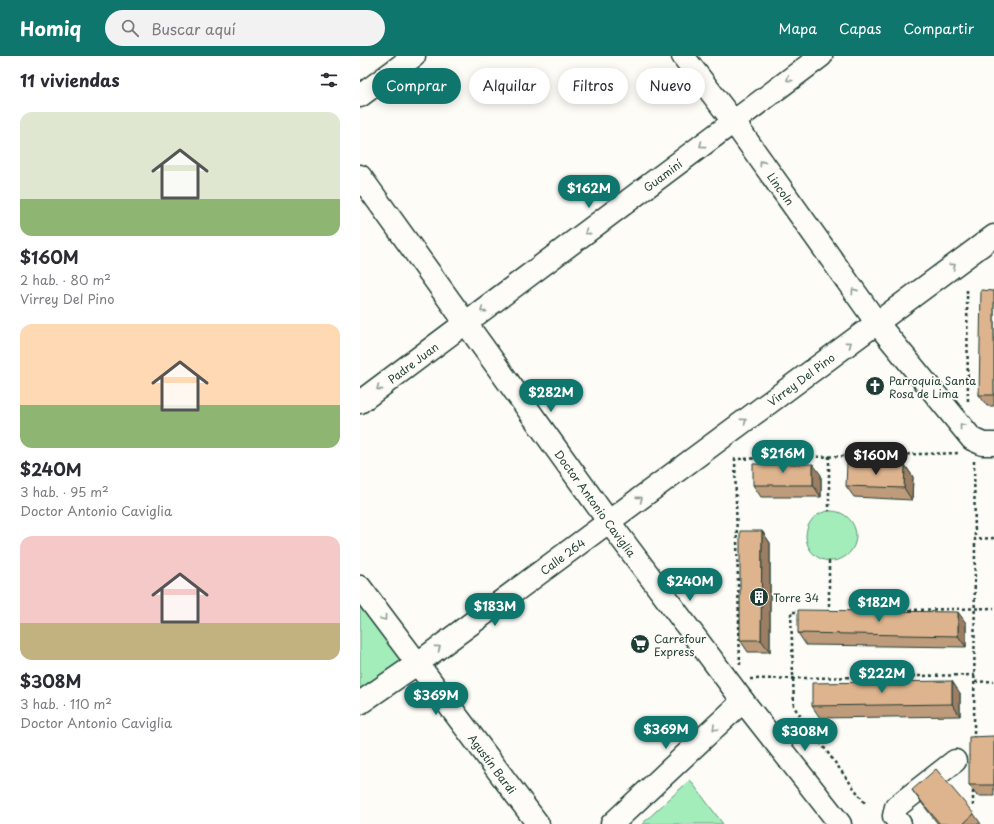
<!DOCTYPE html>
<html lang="es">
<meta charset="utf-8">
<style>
:root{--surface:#fff;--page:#f2f2f3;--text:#2b2b33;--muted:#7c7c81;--accent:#0f766e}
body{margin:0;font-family:"Playpen Sans",sans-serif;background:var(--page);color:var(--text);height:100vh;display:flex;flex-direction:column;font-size:15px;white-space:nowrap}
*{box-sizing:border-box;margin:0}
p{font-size:13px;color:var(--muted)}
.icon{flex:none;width:22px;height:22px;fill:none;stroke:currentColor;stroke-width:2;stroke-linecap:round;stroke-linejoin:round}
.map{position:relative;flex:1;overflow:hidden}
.side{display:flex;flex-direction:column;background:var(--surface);width:360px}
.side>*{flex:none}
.top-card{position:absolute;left:12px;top:12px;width:380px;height:36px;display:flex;gap:8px}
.price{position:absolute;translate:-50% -34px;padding:0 9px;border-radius:14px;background:var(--accent);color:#fff;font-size:13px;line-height:26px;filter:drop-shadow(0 1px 2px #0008)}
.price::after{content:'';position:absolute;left:50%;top:24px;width:12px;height:9px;margin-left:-6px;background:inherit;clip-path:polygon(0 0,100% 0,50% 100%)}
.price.current{background:#222;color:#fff}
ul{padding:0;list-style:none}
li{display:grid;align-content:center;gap:8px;height:212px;padding:0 20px}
li span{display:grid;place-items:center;height:124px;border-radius:12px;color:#555}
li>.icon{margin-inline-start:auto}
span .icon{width:72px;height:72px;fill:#fffc;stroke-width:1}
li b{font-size:17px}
h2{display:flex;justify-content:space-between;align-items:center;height:48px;padding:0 20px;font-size:17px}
.chip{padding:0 14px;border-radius:18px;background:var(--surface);box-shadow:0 2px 10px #0003;font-size:14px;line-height:36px}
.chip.current{background:var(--accent);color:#fff}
header{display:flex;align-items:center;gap:24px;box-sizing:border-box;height:56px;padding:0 20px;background:var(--accent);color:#fff}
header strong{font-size:19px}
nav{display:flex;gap:22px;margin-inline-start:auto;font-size:14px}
.search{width:280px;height:36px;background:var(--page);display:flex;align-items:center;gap:10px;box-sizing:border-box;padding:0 14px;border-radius:22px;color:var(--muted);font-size:15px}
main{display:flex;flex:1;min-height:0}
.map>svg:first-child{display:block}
</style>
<header>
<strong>Homiq</strong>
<div class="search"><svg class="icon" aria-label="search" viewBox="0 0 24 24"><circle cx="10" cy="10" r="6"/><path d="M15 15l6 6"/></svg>Buscar aquí</div>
<nav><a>Mapa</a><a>Capas</a><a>Compartir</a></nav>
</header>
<main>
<section class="side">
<h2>11 viviendas<svg class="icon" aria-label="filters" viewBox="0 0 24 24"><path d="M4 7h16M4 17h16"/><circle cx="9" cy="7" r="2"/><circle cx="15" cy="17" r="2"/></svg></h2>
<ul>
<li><span style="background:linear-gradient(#dfe7d0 70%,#8fb573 0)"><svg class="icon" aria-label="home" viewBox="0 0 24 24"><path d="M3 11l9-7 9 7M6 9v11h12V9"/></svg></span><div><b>$160M</b><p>2 hab. · 80 m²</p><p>Virrey Del Pino</p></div></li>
<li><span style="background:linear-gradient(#ffd9b3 65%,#8fb573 0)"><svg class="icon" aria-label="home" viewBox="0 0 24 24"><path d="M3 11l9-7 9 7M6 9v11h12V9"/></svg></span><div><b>$240M</b><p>3 hab. · 95 m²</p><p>Doctor Antonio Caviglia</p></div></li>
<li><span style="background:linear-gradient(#f6c9c9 70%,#c2b280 0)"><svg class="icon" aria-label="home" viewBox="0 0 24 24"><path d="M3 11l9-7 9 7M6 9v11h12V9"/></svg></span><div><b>$308M</b><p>3 hab. · 110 m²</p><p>Doctor Antonio Caviglia</p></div></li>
</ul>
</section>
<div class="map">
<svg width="634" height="768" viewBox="0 0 634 768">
<rect width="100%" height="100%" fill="#fdfcf7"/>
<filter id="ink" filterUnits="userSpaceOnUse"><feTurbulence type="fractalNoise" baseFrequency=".025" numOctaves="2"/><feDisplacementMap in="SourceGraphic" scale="8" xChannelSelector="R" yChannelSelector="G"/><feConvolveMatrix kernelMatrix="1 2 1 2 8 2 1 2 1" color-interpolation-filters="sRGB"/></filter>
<g filter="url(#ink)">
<path fill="#a3edbb" stroke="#619578" d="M446 480a25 25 0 1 1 50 0a25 25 0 1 1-50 0Z
M0,542L45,604L0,638Z
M330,724L363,768H282Z"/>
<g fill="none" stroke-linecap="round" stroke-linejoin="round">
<g stroke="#1f3d34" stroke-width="25">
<g id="minor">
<path id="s1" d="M323,0L373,65L517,267L612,383L623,388H634"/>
<path d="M0,40L54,0"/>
<path id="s2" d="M0,120L249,466L383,645L480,768"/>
<path id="s3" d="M0,346L461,0"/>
<path id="s4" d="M0,531L178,768"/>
<path id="s5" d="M0,647L58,607L634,180"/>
<path d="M252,768L383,645"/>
<path d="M540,768L534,760L536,751L595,705"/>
</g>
</g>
<path stroke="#1f3d34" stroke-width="2.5" stroke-dasharray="3 3" stroke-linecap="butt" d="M607,234L608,348
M469,400V455
M614,405L615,483
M469,505V555
M507,555L634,552
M442,556H431L434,651L505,747
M380,609L375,403L600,397
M390,623L615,619
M615,626L634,625
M614,683L615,483L634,482
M613,750V732"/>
<use href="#minor" stroke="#fdfcf7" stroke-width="22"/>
</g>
<path fill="#be9b7a" stroke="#1f3d34" d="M634,235V350H627L619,339Z
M545,409L553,421L552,444L494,441L486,430Z
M461,419V441H401L393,429Z
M402,475L410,487V596H388L380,584Z
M606,567V591L446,589L438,577Z
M600,637V660L460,662L452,650Z
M634,680V740H617L609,729Z
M552,734L614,758L621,768H578L560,745Z"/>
<path fill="#9b7e63" stroke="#1f3d34" d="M453,408L461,419V441L453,429Z
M545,409L553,421L552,444L544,432Z
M402,475L410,487V596L401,584Z
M598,556L606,567V591L598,580Z
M592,625L600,637V660L592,648Z"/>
<path fill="#ddb48e" stroke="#1f3d34" d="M621,234L634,235V339H619Z
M487,407L545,409L544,432L486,430Z
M393,408H453V429H393Z
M380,475H402L401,584H380Z
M438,554L598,556V580L438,577Z
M592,625V648L452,650V627Z
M634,680V729H609V681Z
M576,713L614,758L603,768H580L552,734Z"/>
<defs><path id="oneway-chevron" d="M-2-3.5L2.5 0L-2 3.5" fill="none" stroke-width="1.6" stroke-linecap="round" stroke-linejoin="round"/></defs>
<g stroke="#8e9c96">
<use href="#oneway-chevron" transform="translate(429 23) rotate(143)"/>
<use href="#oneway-chevron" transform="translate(342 89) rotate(143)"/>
<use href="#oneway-chevron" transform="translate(402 107) rotate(-125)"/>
<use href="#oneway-chevron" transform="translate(227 176) rotate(143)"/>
<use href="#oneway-chevron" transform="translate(593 210) rotate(-37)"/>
<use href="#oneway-chevron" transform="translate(494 235) rotate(-125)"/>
<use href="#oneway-chevron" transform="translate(123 254) rotate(143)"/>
<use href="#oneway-chevron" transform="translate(489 288) rotate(-36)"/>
<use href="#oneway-chevron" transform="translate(19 332) rotate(143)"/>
<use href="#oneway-chevron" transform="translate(384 365) rotate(-36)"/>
<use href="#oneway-chevron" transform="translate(602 370) rotate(-130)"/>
<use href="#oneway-chevron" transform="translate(280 443) rotate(-37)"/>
<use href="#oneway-chevron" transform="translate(24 562) rotate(53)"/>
<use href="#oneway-chevron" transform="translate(78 592) rotate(-36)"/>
<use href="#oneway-chevron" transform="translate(355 672) rotate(137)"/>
</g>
</g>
<defs>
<g id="church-disc" transform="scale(1)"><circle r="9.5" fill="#1f3d34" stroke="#fdfcf7"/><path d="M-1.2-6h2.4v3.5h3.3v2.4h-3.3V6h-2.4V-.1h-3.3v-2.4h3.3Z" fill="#fff"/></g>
<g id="building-disc" transform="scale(1)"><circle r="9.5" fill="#1f3d34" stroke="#fdfcf7"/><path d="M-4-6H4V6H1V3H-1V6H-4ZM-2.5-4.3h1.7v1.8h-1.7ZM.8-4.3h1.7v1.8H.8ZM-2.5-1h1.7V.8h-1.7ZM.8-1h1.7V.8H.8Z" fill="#fff"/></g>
<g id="supermarket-disc" transform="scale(1)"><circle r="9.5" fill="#1f3d34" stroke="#fdfcf7"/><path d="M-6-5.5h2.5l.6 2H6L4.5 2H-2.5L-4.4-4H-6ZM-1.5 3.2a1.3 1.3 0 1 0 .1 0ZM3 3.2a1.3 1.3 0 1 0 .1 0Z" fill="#fff"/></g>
</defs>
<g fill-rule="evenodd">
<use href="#church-disc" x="515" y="330"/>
<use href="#building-disc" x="399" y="541"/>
<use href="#supermarket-disc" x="280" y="588"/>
</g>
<g text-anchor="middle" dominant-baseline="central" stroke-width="3.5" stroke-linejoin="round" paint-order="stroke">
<g font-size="11" fill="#1f3d34" stroke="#fdfcf7">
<text stroke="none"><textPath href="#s3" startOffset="378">Guaminí</textPath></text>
<text stroke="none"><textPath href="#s1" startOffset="165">Lincoln</textPath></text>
<text stroke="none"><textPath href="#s3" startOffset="66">Padre Juan</textPath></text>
<text stroke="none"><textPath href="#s5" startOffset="547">Virrey Del Pino</textPath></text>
<text stroke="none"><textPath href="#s2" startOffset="403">Doctor Antonio Caviglia</textPath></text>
<text stroke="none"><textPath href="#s5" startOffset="250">Calle 264</textPath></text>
<text stroke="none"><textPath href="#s4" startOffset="221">Agustín Bardi</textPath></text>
</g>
<g font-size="11" fill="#1f3d34" stroke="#fdfcf7" text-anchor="start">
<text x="529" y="324">Parroquia Santa<tspan x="529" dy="13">Rosa de Lima</tspan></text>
<text x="413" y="541">Torre 34</text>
<text x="294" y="582">Carrefour<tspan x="294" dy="13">Express</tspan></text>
</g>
</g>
</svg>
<b class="price" style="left:229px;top:153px">$162M</b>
<b class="price" style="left:191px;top:357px">$282M</b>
<b class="price" style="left:423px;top:418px">$216M</b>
<b class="price current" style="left:516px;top:420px">$160M</b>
<b class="price" style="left:330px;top:546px">$240M</b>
<b class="price" style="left:519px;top:567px">$182M</b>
<b class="price" style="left:135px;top:571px">$183M</b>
<b class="price" style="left:522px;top:638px">$222M</b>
<b class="price" style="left:76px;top:660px">$369M</b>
<b class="price" style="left:306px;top:694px">$369M</b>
<b class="price" style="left:445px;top:696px">$308M</b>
<div class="top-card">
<a class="chip current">Comprar</a>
<a class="chip">Alquilar</a>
<a class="chip">Filtros</a>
<a class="chip">Nuevo</a>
</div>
</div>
</main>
